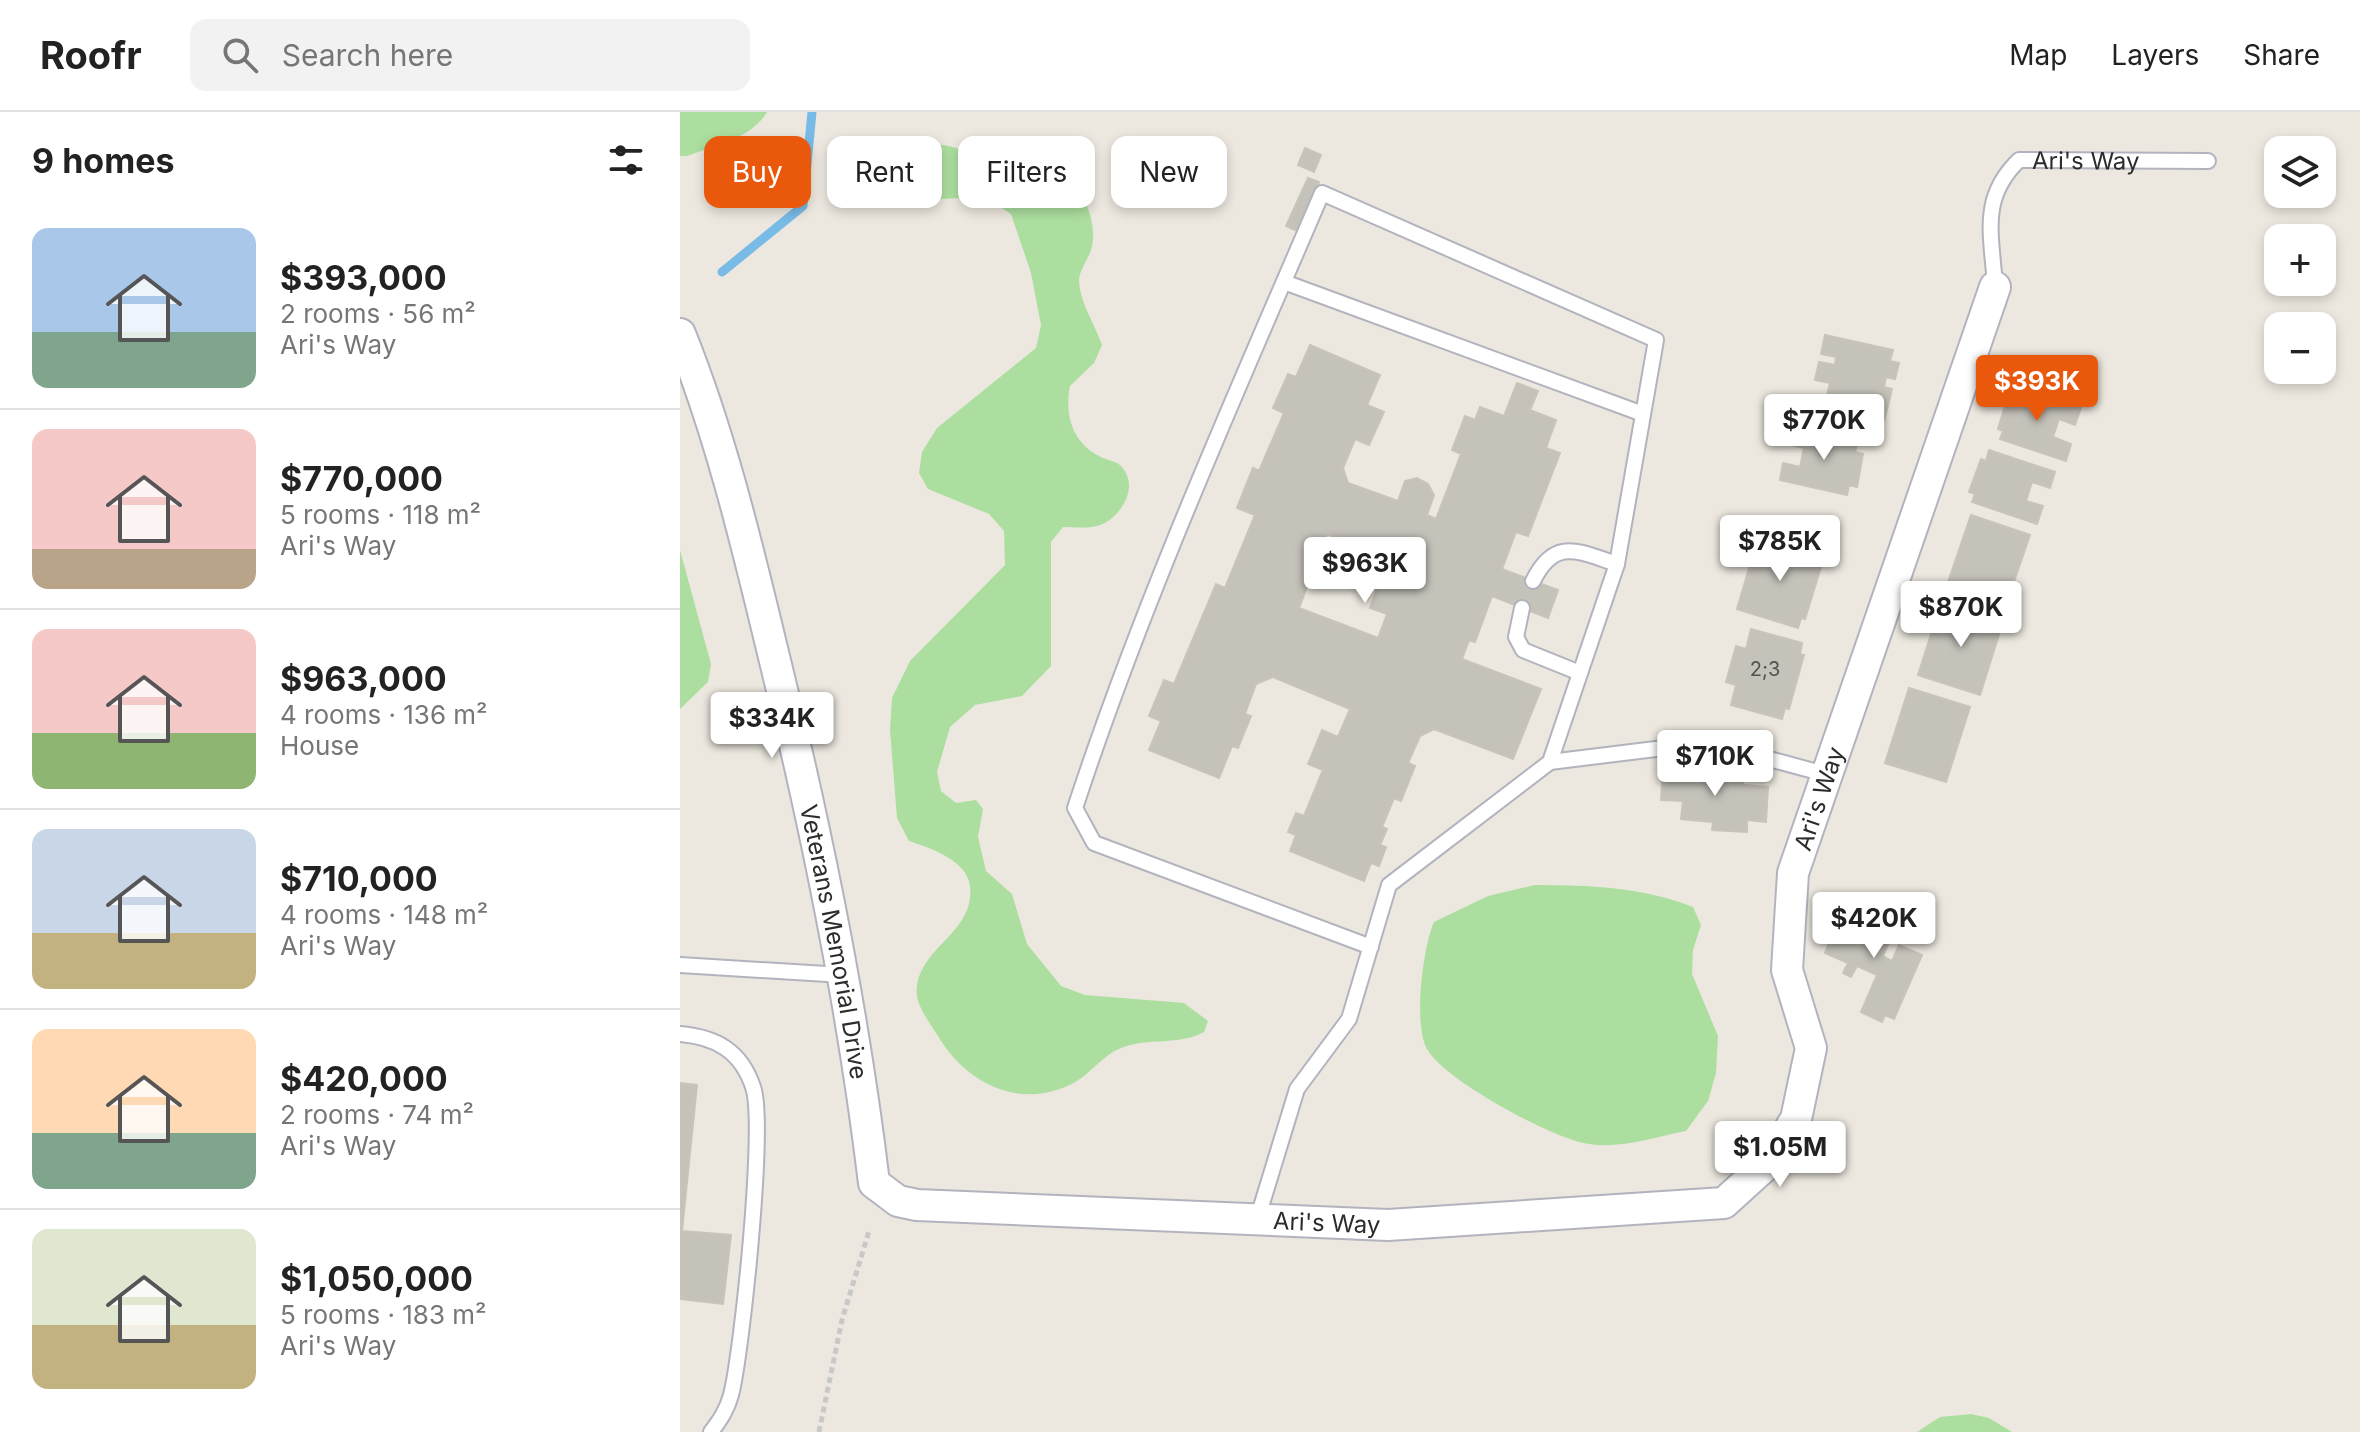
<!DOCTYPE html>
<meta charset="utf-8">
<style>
:root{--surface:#fff;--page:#f2f2f2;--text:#222;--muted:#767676;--line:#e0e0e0;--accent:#ea580c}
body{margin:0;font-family:Inter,sans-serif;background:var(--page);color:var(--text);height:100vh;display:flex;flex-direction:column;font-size:30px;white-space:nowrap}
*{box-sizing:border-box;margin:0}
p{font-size:26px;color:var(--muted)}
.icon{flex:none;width:44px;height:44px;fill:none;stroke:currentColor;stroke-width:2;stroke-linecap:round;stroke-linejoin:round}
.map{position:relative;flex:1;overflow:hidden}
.panel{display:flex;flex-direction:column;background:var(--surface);width:680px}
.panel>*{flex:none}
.banner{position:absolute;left:24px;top:24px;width:760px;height:72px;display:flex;gap:16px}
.fabs{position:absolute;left:1584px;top:24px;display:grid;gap:16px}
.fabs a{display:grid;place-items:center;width:72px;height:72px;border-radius:16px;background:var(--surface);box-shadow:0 4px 12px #0003;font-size:40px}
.price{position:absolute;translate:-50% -68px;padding:0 18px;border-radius:8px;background:#fff;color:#222;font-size:26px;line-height:52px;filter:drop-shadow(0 2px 4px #0008)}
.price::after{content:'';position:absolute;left:50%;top:48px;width:24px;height:18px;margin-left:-12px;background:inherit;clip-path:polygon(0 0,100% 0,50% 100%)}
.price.on{background:var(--accent);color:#fff}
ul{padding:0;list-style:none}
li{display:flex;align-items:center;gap:24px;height:200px;padding:0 32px}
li+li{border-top:2px solid var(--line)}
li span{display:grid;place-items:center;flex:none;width:224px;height:160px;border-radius:16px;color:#555}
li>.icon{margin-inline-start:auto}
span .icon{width:96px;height:96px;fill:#fffc;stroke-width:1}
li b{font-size:34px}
h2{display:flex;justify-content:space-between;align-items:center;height:96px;padding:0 32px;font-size:34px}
.tag{padding:0 28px;border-radius:16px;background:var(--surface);box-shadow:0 4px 12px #0003;font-size:28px;line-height:72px}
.tag.on{background:var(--accent);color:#fff}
header{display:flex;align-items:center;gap:48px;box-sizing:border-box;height:112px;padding:0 40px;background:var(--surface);border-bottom:2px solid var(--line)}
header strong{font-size:38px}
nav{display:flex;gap:44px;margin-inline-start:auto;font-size:28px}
.search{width:560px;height:72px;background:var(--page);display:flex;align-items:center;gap:20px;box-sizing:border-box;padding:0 28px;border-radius:16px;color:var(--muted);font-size:30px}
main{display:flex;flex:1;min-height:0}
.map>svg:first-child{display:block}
</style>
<header>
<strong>Roofr</strong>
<div class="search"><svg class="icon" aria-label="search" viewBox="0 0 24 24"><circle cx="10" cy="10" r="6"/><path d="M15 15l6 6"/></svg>Search here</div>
<nav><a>Map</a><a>Layers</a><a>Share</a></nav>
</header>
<main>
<section class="panel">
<h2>9 homes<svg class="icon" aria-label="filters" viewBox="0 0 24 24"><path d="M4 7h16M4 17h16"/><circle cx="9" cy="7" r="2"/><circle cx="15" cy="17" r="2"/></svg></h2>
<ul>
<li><span style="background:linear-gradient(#a9c7e8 65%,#7fa58c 0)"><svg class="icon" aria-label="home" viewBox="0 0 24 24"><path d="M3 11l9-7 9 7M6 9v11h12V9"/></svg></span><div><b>$393,000</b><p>2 rooms · 56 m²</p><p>Ari's Way</p></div></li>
<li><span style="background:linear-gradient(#f6c9c9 75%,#b9a48a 0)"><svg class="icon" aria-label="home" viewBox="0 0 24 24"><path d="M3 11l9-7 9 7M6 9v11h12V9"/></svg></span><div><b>$770,000</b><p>5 rooms · 118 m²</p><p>Ari's Way</p></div></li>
<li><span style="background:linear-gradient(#f6c9c9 65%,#8fb573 0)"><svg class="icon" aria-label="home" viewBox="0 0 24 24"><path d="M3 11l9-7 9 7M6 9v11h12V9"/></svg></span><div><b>$963,000</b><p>4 rooms · 136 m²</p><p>House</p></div></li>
<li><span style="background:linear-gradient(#c9d6e8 65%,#c2b280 0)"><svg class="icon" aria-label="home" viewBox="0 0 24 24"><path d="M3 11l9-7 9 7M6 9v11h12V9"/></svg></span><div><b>$710,000</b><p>4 rooms · 148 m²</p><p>Ari's Way</p></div></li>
<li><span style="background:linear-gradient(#ffd9b3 65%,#7fa58c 0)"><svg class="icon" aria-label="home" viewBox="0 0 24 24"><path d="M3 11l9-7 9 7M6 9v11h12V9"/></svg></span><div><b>$420,000</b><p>2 rooms · 74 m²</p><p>Ari's Way</p></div></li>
<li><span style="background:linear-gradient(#dfe7d0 60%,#c2b280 0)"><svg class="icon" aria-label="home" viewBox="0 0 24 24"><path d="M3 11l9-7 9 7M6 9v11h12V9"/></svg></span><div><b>$1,050,000</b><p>5 rooms · 183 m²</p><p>Ari's Way</p></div></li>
</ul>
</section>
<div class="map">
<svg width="1680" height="1320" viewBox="0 0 1680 1320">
<rect width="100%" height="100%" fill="#ece8df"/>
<path fill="#acdf9f" d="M0,0H87C71,27 34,34 7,44H0Z
M261,33C281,34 295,47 314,49C328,51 343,46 357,48C392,54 419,100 412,134C410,146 399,157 399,169C400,191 415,212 422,233L414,251L390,274C384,304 393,333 423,346C432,350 439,349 444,358C458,377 440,406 420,413C410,417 394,415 383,415L371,430V554L342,584L295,593L270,615L257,660L261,679L276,691L296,688L303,697L298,725L306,759L332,782L347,832L381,874L405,883L504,891L528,909L524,920C499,934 468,925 441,936C423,943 413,959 397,969C343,1000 287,973 258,924C249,909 234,892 237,874C243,833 295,820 290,774C287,748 250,736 229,729L217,706L210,618L212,586L230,549L325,453L324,419L309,402L248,377L239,361L242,340L257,316L356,236L361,213L351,161L331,102L305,85L258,87L238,76L217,49Z
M0,438L31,552L28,570L0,597Z
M855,773C908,773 963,775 1013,795L1021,813L1013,838L1012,862L1038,924L1036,961L1028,989L1006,1019C975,1025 941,1037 909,1032C873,1027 764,968 747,937C733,912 743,835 754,810L808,784Z
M1291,1302L1309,1306L1332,1320H1237L1260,1305Z"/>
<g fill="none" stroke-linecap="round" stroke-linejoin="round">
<path stroke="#79bbe7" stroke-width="9" d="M42,160L123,94L132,0"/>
</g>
<path fill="#c5c2ba" stroke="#c8c4b8" stroke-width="2" fill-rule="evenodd" d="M625,36L641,43L634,60L618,53Z
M628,66L639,70L617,119L606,114Z
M1145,223L1213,238L1210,249L1219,251L1215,267L1206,265L1204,275L1212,277L1204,309L1198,308L1196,319L1126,304L1131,284L1146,287L1150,271L1135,268L1139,250L1155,253L1156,245L1141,242Z
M630,233L700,263L687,293L704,300L689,333L675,327L663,356L668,371L718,389L725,369L737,366L748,372L754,383L747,403L756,407L781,342L772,338L785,304L795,308L800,295L824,304L837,271L858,279L850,298L876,308L866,336L880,341L848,424L836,420L822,457L878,478L868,506L812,484L795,530L789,528L782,547L861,577L833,647L754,617L740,624L728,651L735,654L721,689L714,686L702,715L707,717L700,733L706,735L699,754L691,751L684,769L610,739L616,723L608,720L616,701L624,704L643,658L628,652L642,618L658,625L670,597L593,565L576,572L565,602L571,604L558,636L552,634L539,666L469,638L481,609L469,604L484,568L494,572L536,472L545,476L575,403L557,396L573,356L579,359L604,301L593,296L608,262L616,265ZM647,422L681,434L675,450L688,454L682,472L697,477L690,496L707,502L698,526L619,496Z
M1336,275L1401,296L1395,313L1379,307L1373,325L1391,332L1386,349L1320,327L1323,319L1318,317L1328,284L1333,285Z
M1111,315L1178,329L1175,340L1183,342L1177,375L1169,373L1167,383L1100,368L1103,351L1120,355L1124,336L1107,332Z
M1309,338L1375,360L1370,376L1352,370L1346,389L1363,394L1357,412L1292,390L1295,382L1289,380L1301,347L1306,349Z
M1291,403L1350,423L1325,496L1266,476Z
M1078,426L1139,444L1136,453L1141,455L1125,507L1121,506L1118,516L1057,497Z
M1261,491L1323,510L1300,583L1238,563Z
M1071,517L1122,531L1120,542L1124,543L1109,597L1105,596L1102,607L1051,593L1056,573L1046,570L1056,534L1066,537Z
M1229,576L1290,595L1266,670L1205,651Z
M983,655L1039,659L1038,664L1063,666V673L1088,675L1086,710L1067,708V720L1032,718L1033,710L1001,707L1003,689L981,688Z
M1165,792L1216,814L1203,844L1212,849L1219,833L1242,843L1214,907L1205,903L1202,910L1181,900L1197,863L1177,854L1171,865L1163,861L1168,851L1145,841Z
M0,971L17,973L2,1119L51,1123L43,1192L0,1187Z"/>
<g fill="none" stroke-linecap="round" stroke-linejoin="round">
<g stroke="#b2b3be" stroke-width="18">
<g id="lane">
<path d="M604,170L963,302"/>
<path id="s1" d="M1315,175C1312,123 1299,87 1339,48L1528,49"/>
<path d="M853,469C875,424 899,440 937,452"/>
<path d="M842,496L836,525L843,538L900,561"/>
<path d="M870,650L992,635L1078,644L1145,662"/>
<path d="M0,853L163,863"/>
<path d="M0,922C36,925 61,939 73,975C86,1011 62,1240 51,1283C47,1298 40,1308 31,1320"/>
<path d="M577,1108L617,977L669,907L709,773L870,650L937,452L976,228L642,81C555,284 464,486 395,696L414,731L691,835"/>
</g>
</g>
<g stroke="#b2b3be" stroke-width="34">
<g id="street">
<path id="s2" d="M0,222C43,329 69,442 96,553C138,724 173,896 194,1071L218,1089L237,1093L708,1113L1044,1091L1090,1049L1116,1007L1131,936L1107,858L1113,761L1315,175"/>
</g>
</g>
<path stroke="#c8c8c8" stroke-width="5" stroke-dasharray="6 4" stroke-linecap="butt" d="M139,1320L162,1208L189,1119"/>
<use href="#lane" stroke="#fff" stroke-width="14"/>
<use href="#street" stroke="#fff" stroke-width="30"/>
</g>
<g text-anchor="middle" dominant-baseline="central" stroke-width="8" stroke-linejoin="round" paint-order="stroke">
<g font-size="20" fill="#525250">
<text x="1085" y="557">2;3</text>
</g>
<g font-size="24" fill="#2c2c2c" stroke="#fff">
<text stroke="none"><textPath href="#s1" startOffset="202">Ari's Way</textPath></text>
<text stroke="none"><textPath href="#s2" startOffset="2172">Ari's Way</textPath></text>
<text stroke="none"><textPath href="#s2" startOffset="628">Veterans Memorial Drive</textPath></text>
<text stroke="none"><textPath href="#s2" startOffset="1332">Ari's Way</textPath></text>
</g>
</g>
</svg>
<div class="fabs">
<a><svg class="icon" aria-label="layers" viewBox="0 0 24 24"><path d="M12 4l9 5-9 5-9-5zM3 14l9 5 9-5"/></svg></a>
<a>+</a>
<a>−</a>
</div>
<b class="price on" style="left:1357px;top:311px">$393K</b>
<b class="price" style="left:1144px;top:350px">$770K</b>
<b class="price" style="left:1100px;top:471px">$785K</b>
<b class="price" style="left:685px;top:493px">$963K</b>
<b class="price" style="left:1281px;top:537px">$870K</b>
<b class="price" style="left:92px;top:648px">$334K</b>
<b class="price" style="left:1035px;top:686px">$710K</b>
<b class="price" style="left:1194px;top:848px">$420K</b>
<b class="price" style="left:1100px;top:1077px">$1.05M</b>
<div class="banner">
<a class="tag on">Buy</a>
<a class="tag">Rent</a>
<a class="tag">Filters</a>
<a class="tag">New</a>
</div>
</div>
</main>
